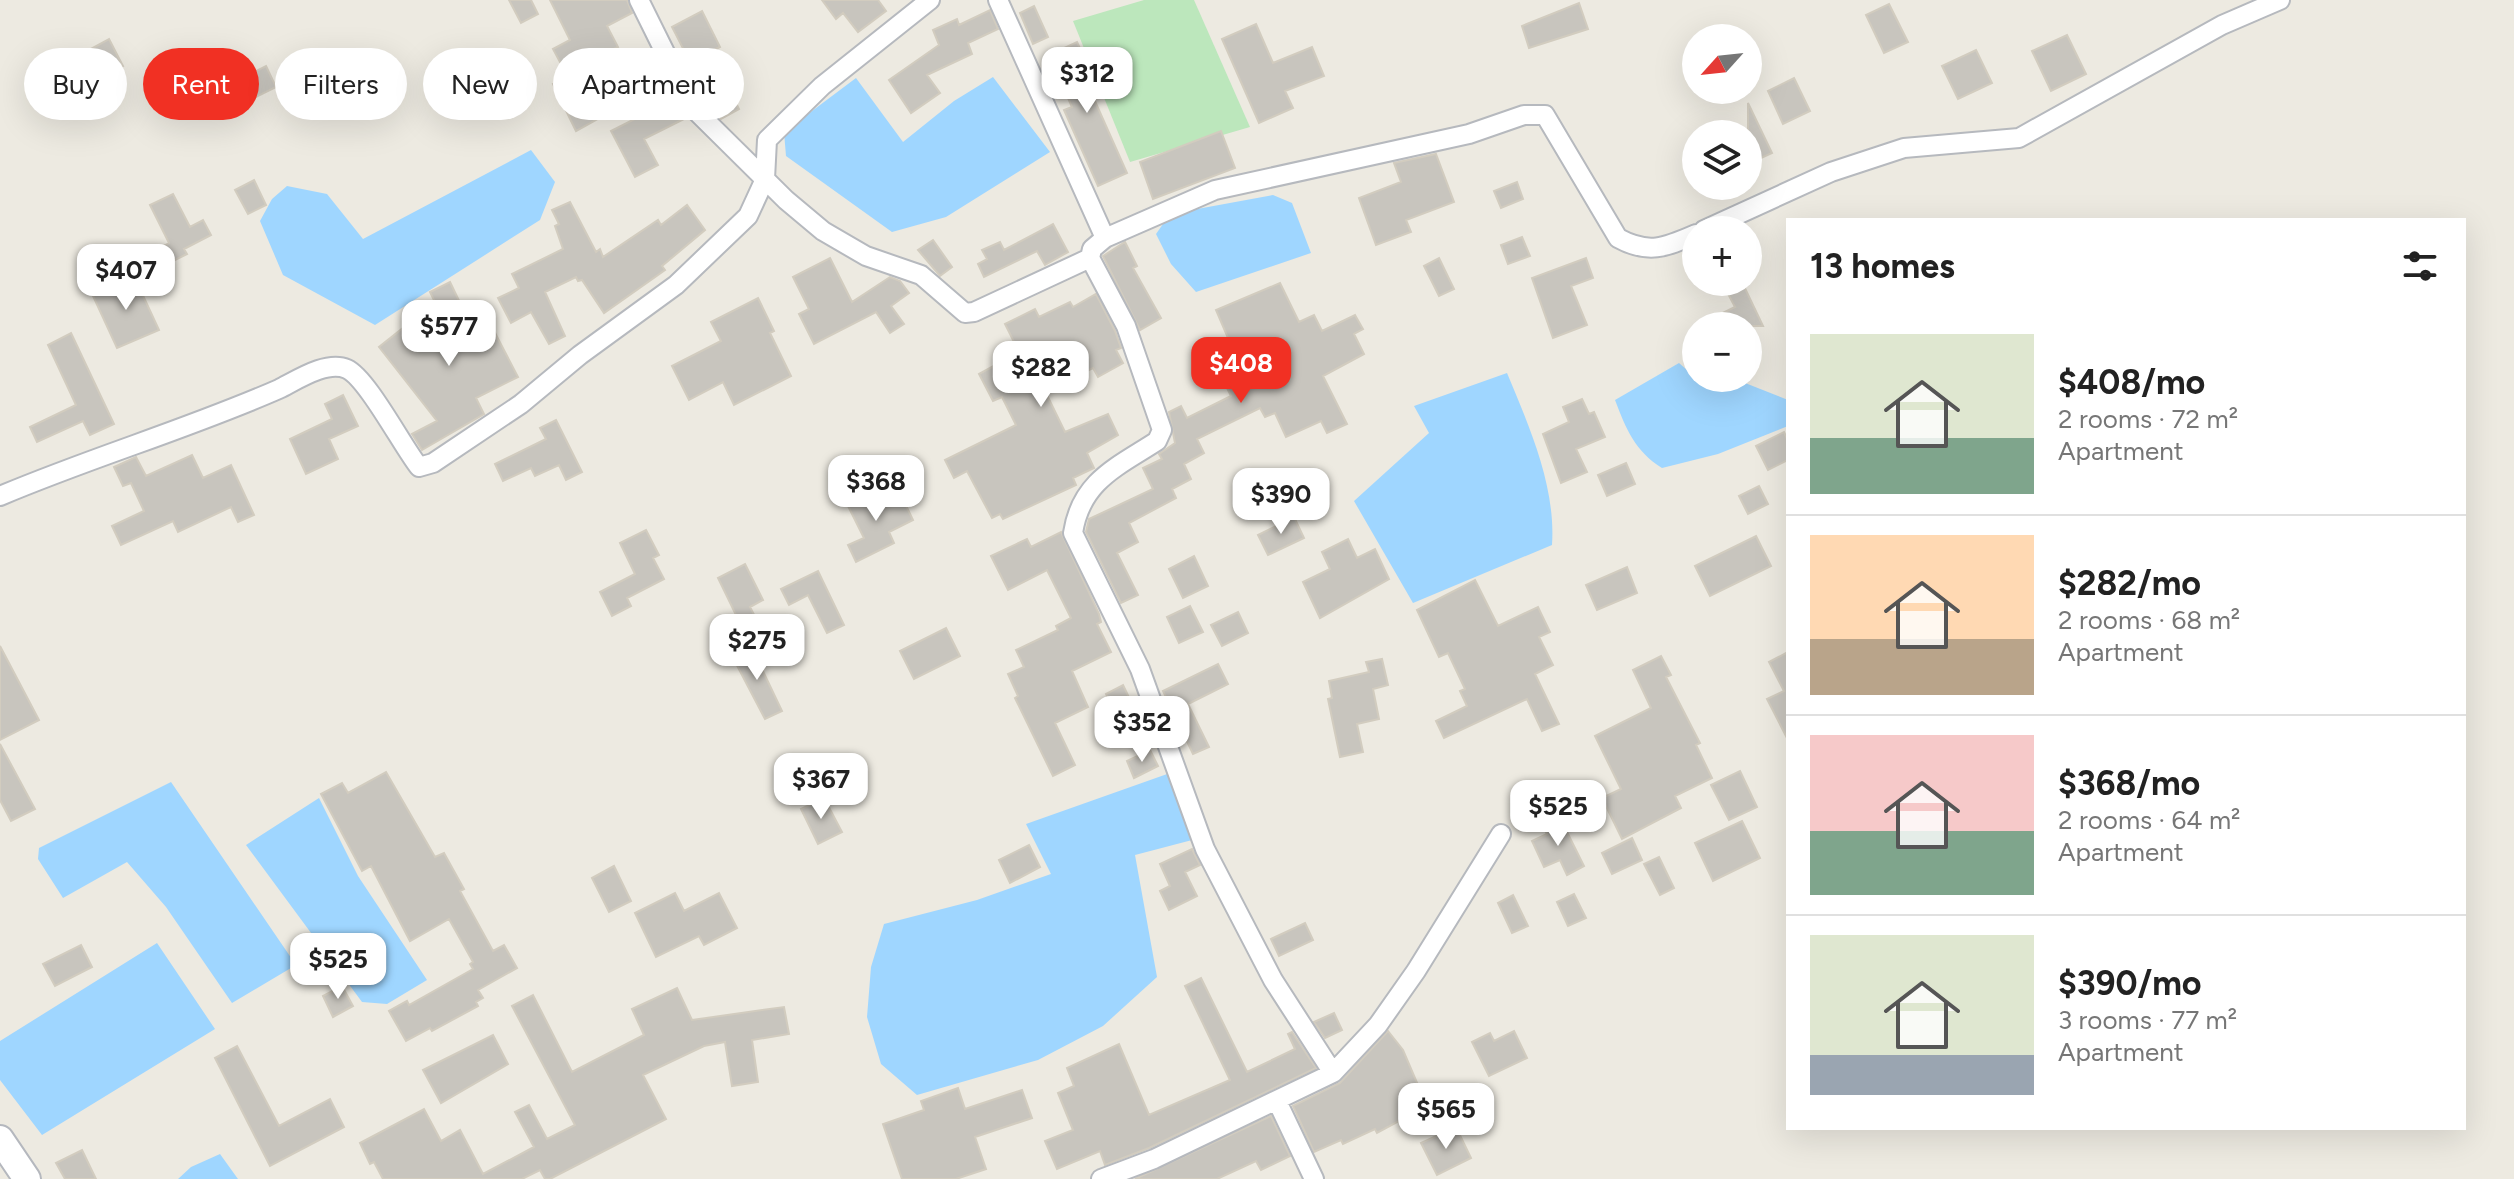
<!DOCTYPE html>
<meta charset="utf-8">
<style>
:root{--surface:#fff;--page:#f6f6f6;--text:#222;--muted:#767676;--line:#e0e0e0;--accent:#f13023}
body{margin:0;font-family:Figtree,sans-serif;background:var(--page);color:var(--text);height:100vh;display:flex;flex-direction:column;font-size:30px;white-space:nowrap}
*{box-sizing:border-box;margin:0}
p{font-size:26px;color:var(--muted)}
.icon{flex:none;width:44px;height:44px;fill:none;stroke:currentColor;stroke-width:2;stroke-linecap:round;stroke-linejoin:round}
.map{position:relative;flex:1;overflow:hidden}
.drawer{position:absolute;left:1786px;top:218px;width:680px;height:912px;display:flex;flex-direction:column;background:var(--surface);border-radius:0px;box-shadow:0 8px 32px #0002}
.drawer>*{flex:none}
.hud{position:absolute;left:24px;top:48px;width:760px;height:72px;display:flex;gap:16px}
.needle{width:52px;rotate:243deg}
.tools{position:absolute;left:1682px;top:24px;display:grid;gap:16px}
.tools a{display:grid;place-items:center;width:80px;height:80px;border-radius:50%;background:var(--surface);box-shadow:0 8px 32px #0002;font-size:40px}
.price{position:absolute;translate:-50% -68px;padding:0 18px;border-radius:16px;background:#fff;color:#222;font-size:26px;line-height:52px;filter:drop-shadow(0 2px 4px #0008)}
.price::after{content:'';position:absolute;left:50%;top:48px;width:24px;height:18px;margin-left:-12px;background:inherit;clip-path:polygon(0 0,100% 0,50% 100%)}
.price.on{background:var(--accent);color:#fff}
ul{padding:0;list-style:none}
li{display:flex;align-items:center;gap:24px;height:200px;padding:0 24px}
li+li{border-top:2px solid var(--line)}
li span{display:grid;place-items:center;flex:none;width:224px;height:160px;border-radius:0px;color:#555}
li>.icon{margin-inline-start:auto}
span .icon{width:96px;height:96px;fill:#fffc;stroke-width:1}
li b{font-size:34px}
h2{display:flex;justify-content:space-between;align-items:center;height:96px;padding:0 24px;font-size:34px}
.pill{padding:0 28px;border-radius:36px;background:var(--surface);box-shadow:0 8px 32px #0002;font-size:28px;line-height:72px}
.pill.on{background:var(--accent);color:#fff}
.map>svg:first-child{display:block}
</style>
<div class="map">
<svg width="2514" height="1179" viewBox="0 0 2514 1179">
<rect width="100%" height="100%" fill="#edeae1"/>
<path fill="#bce7bc" d="M1144,0H1194L1250,127L1130,162L1073,21Z"/>
<path fill="#9fd6ff" d="M993,77L1050,152L946,217L892,232L786,156L784,132L856,78L903,142L954,101Z
M531,150L555,182L540,220L375,325L283,275L260,221L272,199L287,186L327,194L363,239Z
M1273,195L1292,203L1311,253L1196,292L1171,264L1156,234L1170,214Z
M1679,363L1696,378L1740,381L1788,400V426L1718,454L1662,468C1635,451 1626,429 1615,400Z
M1507,373C1529,426 1556,486 1552,545L1413,603L1354,501L1429,433L1414,406Z
M1170,773L1196,839L1135,855L1157,977L1103,1026L1038,1060L917,1095L881,1064L867,1017L871,967L884,924L977,900L1051,874L1026,824Z
M171,782L296,965L232,1003L166,907L127,862L63,898L38,859L39,848Z
M319,798L358,876L427,980L387,1004L362,1002L246,845Z
M157,943L215,1029L42,1135L0,1080V1041Z
M220,1154L238,1179H178L191,1167Z"/>
<path fill="#c8c5be" stroke="#d2ccbf" stroke-width="2" d="M509,0H531L538,14L521,23Z
M550,0H627L632,13L607,26L618,47L598,57L606,73L593,80L610,112L576,131L553,84L568,77L553,49L570,40Z
M822,0H878L886,11L858,32L843,13L836,19Z
M1579,3L1588,29L1529,48L1522,26Z
M1889,4L1908,42L1884,53L1866,15Z
M1034,6L1048,37L1033,44L1020,13Z
M990,10L998,29L968,43L972,54L927,75L940,93L911,113L889,80L939,45L933,30L957,19L959,25Z
M702,11L720,47L690,62L672,27Z
M1256,24L1273,63L1312,47L1324,76L1285,91L1293,108L1259,123L1222,39Z
M2067,35L2086,74L2051,91L2032,51Z
M109,39L123,66L102,77L89,50Z
M1077,42L1098,87L1090,90L1127,173L1098,186L1064,110L1072,107L1049,55Z
M1976,50L1992,83L1958,99L1942,66Z
M266,66L276,87L254,98L244,77Z
M1794,78L1810,111L1783,124L1768,91Z
M732,95L739,109L721,119L713,105Z
M674,99L684,119L644,139L658,165L635,177L611,131Z
M1748,103L1772,153L1748,164Z
M1221,131L1235,168L1153,199L1140,162Z
M1436,154L1454,202L1406,220L1411,232L1376,245L1359,198L1401,182L1394,163Z
M254,180L266,205L248,214L235,190Z
M1517,182L1523,199L1501,208L1494,191Z
M173,194L190,227L203,220L211,235L184,249L187,254L159,268L151,253L169,243L150,205Z
M570,202L596,252L600,249L603,257L658,220L661,225L687,205L705,230L662,266L665,270L604,313L582,280L578,281L576,277L545,292L565,336L549,344L531,312L511,323L498,298L519,288L512,274L563,249L555,226L559,224L552,210Z
M1053,224L1068,252L1045,265L1037,251L984,277L978,264L987,259L982,250L1000,242L1004,250Z
M1522,237L1530,256L1508,264L1501,245Z
M933,240L952,267L940,276L918,250Z
M1125,242L1137,266L1133,268L1161,318L1140,330L1103,256Z
M830,258L852,302L890,277L900,281L909,293L891,306L904,324L890,333L876,312L814,344L799,314L809,309L793,277Z
M1439,258L1454,289L1439,296L1424,266Z
M1586,258L1593,278L1571,286L1587,325L1553,338L1532,278Z
M133,274L159,330L117,348L93,296Z
M450,282L477,338L493,329L518,377L476,398L484,414L422,450L412,434L437,421L379,347L408,324L424,344L449,331L430,292Z
M1742,282L1763,326H1696L1735,307L1726,290Z
M1280,283L1299,322L1314,315L1322,331L1355,315L1363,329L1354,334L1364,354L1323,376L1347,424L1327,433L1321,421L1286,437L1275,413L1265,417L1260,408L1197,439L1204,453L1184,464L1191,479L1172,489L1176,498L1129,523L1138,542L1117,553L1138,595L1121,603L1086,532L1089,519L1153,489L1143,468L1162,459L1159,454L1175,443L1169,412L1181,406L1187,418L1231,396L1224,382L1243,373L1216,310Z
M1096,294L1115,331L1121,348L1116,350L1123,363L1098,377L1093,368L1045,391L1065,432L1108,414L1118,435L1087,453L1094,468L1073,478L1076,485L1003,519L1000,514L992,518L967,471L954,478L945,460L1016,425L1002,397L993,401L979,374L1019,352L1005,324L1035,309L1039,317L1070,302L1073,307Z
M758,298L774,331L770,333L791,376L734,405L723,382L689,400L672,366L721,341L711,322Z
M71,333L114,424L90,435L83,421L37,442L30,427L76,405L48,345Z
M343,395L358,426L329,439L338,459L306,474L290,439L332,419L325,404Z
M1582,399L1589,414L1594,412L1605,437L1576,449L1587,472L1561,483L1543,434L1569,422L1563,407Z
M556,420L582,472L566,480L559,465L535,476L531,468L503,481L495,464L546,439L540,428Z
M1784,432L1788,441V460L1768,470L1756,446Z
M192,455L203,478L231,465L254,515L238,522L231,507L178,532L173,521L121,545L112,526L144,511L131,483L123,486L114,467L136,457L146,476Z
M1626,463L1635,484L1607,496L1598,475Z
M1759,486L1768,504L1748,514L1739,496Z
M865,490L875,509L901,495L913,520L889,532L894,543L856,562L848,545L864,538L845,500Z
M1294,517L1304,538L1268,555L1258,535Z
M646,530L659,555L653,558L664,579L627,598L631,606L612,616L600,592L635,574L620,543Z
M1061,532L1099,614L1101,622L1097,624L1111,652L1072,671L1088,707L1055,723L1075,765L1053,776L1015,698L1018,696L1008,674L1024,667L1016,650L1058,630L1056,626L1071,618L1047,570L1008,590L991,556L1027,539L1031,547Z
M1756,536L1771,566L1710,596L1695,566Z
M1348,539L1357,558L1375,549L1389,579L1320,618L1303,582L1330,569L1322,552Z
M1194,556L1208,586L1183,598L1169,569Z
M745,564L763,600L750,607L761,628L739,639L730,621L737,617L718,578Z
M1627,567L1637,593L1597,610L1586,585Z
M818,571L844,625L827,633L808,595L789,605L781,589Z
M1475,580L1498,626L1538,607L1550,632L1539,637L1553,665L1535,674L1559,724L1542,731L1527,699L1444,738L1436,721L1467,706L1460,691L1465,689L1448,653L1439,657L1417,610Z
M1190,606L1203,632L1179,643L1167,617Z
M1238,612L1248,633L1222,646L1211,625Z
M946,628L960,656L914,679L900,651Z
M0,646L39,720L0,740Z
M751,646L782,711L765,719L732,656Z
M1788,652V740L1767,699L1784,691L1769,662Z
M1661,656L1671,675L1666,677L1700,743L1696,745L1712,778L1675,796L1681,808L1622,839L1602,798L1621,789L1595,736L1651,708L1633,670Z
M1382,659L1388,685L1373,689L1379,719L1357,724L1363,752L1340,757L1328,699L1332,698L1329,681L1369,672L1366,662Z
M1218,664L1228,684L1188,704L1209,747L1193,754L1163,691Z
M1123,685L1136,712L1119,721L1106,694Z
M0,744L35,809L11,821L0,800Z
M1150,750L1158,766L1134,778L1127,761Z
M1740,771L1757,807L1729,820L1711,785Z
M386,772L435,857L444,853L464,889L460,891L493,951L504,945L517,968L478,990L483,998L476,1002L478,1006L432,1031L430,1028L406,1041L389,1011L407,1001L409,1005L473,969L470,964L473,962L449,919L410,941L371,866L362,871L321,794L342,783L348,793Z
M824,798L842,832L818,844L801,809Z
M1561,820L1584,866L1567,875L1560,860L1544,867L1532,841L1547,834L1544,828Z
M1742,821L1760,858L1713,881L1695,843Z
M1632,838L1642,860L1612,874L1602,853Z
M1029,845L1040,867L1010,883L999,860Z
M1192,849L1200,865L1185,872L1197,896L1169,910L1160,891L1170,886L1160,864Z
M1659,857L1674,888L1660,895L1644,864Z
M614,866L631,901L609,912L592,878Z
M675,893L684,911L719,893L737,928L704,945L699,936L656,957L635,913Z
M1574,894L1586,918L1568,926L1557,902Z
M1513,895L1528,926L1512,933L1498,903Z
M1305,923L1313,940L1279,956L1271,939Z
M81,945L92,967L55,986L43,964Z
M1201,978L1247,1072L1295,1049L1288,1034L1292,1032L1316,1068L1149,1148L1105,1165L1100,1151L1057,1169L1045,1141L1073,1130L1058,1093L1074,1086L1067,1068L1119,1044L1149,1115L1230,1080L1185,986Z
M342,986L353,1006L333,1017L323,996Z
M677,988L692,1020L784,1007L789,1034L752,1040L758,1082L732,1086L725,1042L704,1046L643,1075L666,1119L550,1179H545L540,1170L522,1179H383L374,1162L370,1164L360,1143L424,1109L441,1141L460,1130L483,1174L534,1147L515,1112L529,1105L547,1139L575,1125L512,1006L533,995L572,1072L644,1035L632,1009Z
M1334,1013L1342,1030L1325,1038L1314,1022Z
M1388,1031L1403,1050L1427,1106L1377,1133L1375,1129L1343,1144L1341,1140L1314,1152L1293,1106L1340,1083Z
M1514,1031L1527,1058L1489,1076L1472,1042L1490,1033L1494,1041Z
M493,1035L508,1064L441,1103L423,1070Z
M237,1046L279,1126L330,1099L344,1127L270,1166L215,1058Z
M958,1088L965,1109L1022,1090L1032,1118L975,1137L986,1169L956,1179H902L883,1124L924,1110L921,1101Z
M1271,1116L1290,1156L1261,1170L1256,1161L1217,1179H1135Z
M1456,1127L1471,1158L1437,1175L1421,1143Z
M82,1150L96,1179H65L56,1163Z"/>
<g fill="none" stroke-linecap="round" stroke-linejoin="round">
<g stroke="#b6b9be" stroke-width="22">
<path id="minor" d="M639,0L692,107L786,200L823,231L866,256L921,275L965,313L974,312L1090,258
M998,0L1105,238
M1704,230L1831,172L1904,148L2019,138L2222,25L2280,0
M0,496C92,457 188,429 279,389C297,380 327,360 347,369C367,378 403,447 419,467L433,463L521,404L580,355L676,285L748,216L765,179L767,140L822,86L930,0
M1333,1073L1273,980L1205,849L1140,669L1073,533C1081,481 1117,467 1157,441L1162,430L1126,326L1090,258L1092,249L1105,238L1215,190L1469,134L1524,115H1545L1618,238C1649,255 1666,247 1696,234
M1277,1101L1314,1179
M1101,1179L1154,1159L1333,1073L1378,1025L1416,971L1501,834"/>
</g>
<g stroke="#b5b8be" stroke-width="30">
<path id="secondary" d="M0,1139L27,1179"/>
</g>
<use href="#minor" stroke="#fff" stroke-width="18"/>
<use href="#secondary" stroke="#fff" stroke-width="26"/>
</g>
</svg>
<div class="tools">
<a><svg class="needle" viewBox="-14 -14 28 28"><path d="M0-13l5 13h-10z" fill="#e53935"/><path d="M0 13l5-13h-10z" fill="#767676"/></svg></a>
<a><svg class="icon" aria-label="layers" viewBox="0 0 24 24"><path d="M12 4l9 5-9 5-9-5zM3 14l9 5 9-5"/></svg></a>
<a>+</a>
<a>−</a>
</div>
<b class="price" style="left:1087px;top:115px">$312</b>
<b class="price" style="left:126px;top:312px">$407</b>
<b class="price" style="left:449px;top:368px">$577</b>
<b class="price on" style="left:1241px;top:405px">$408</b>
<b class="price" style="left:1041px;top:409px">$282</b>
<b class="price" style="left:876px;top:523px">$368</b>
<b class="price" style="left:1281px;top:536px">$390</b>
<b class="price" style="left:757px;top:682px">$275</b>
<b class="price" style="left:1142px;top:764px">$352</b>
<b class="price" style="left:821px;top:821px">$367</b>
<b class="price" style="left:1558px;top:848px">$525</b>
<b class="price" style="left:338px;top:1001px">$525</b>
<b class="price" style="left:1446px;top:1151px">$565</b>
<div class="hud">
<a class="pill">Buy</a>
<a class="pill on">Rent</a>
<a class="pill">Filters</a>
<a class="pill">New</a>
<a class="pill">Apartment</a>
</div>
<section class="drawer">
<h2>13 homes<svg class="icon" aria-label="filters" viewBox="0 0 24 24"><path d="M4 7h16M4 17h16"/><circle cx="9" cy="7" r="2"/><circle cx="15" cy="17" r="2"/></svg></h2>
<ul>
<li><span style="background:linear-gradient(#dfe7d0 65%,#7fa58c 0)"><svg class="icon" aria-label="home" viewBox="0 0 24 24"><path d="M3 11l9-7 9 7M6 9v11h12V9"/></svg></span><div><b>$408/mo</b><p>2 rooms · 72 m²</p><p>Apartment</p></div></li>
<li><span style="background:linear-gradient(#ffd9b3 65%,#b9a48a 0)"><svg class="icon" aria-label="home" viewBox="0 0 24 24"><path d="M3 11l9-7 9 7M6 9v11h12V9"/></svg></span><div><b>$282/mo</b><p>2 rooms · 68 m²</p><p>Apartment</p></div></li>
<li><span style="background:linear-gradient(#f6c9c9 60%,#7fa58c 0)"><svg class="icon" aria-label="home" viewBox="0 0 24 24"><path d="M3 11l9-7 9 7M6 9v11h12V9"/></svg></span><div><b>$368/mo</b><p>2 rooms · 64 m²</p><p>Apartment</p></div></li>
<li><span style="background:linear-gradient(#dfe7d0 75%,#9aa5b1 0)"><svg class="icon" aria-label="home" viewBox="0 0 24 24"><path d="M3 11l9-7 9 7M6 9v11h12V9"/></svg></span><div><b>$390/mo</b><p>3 rooms · 77 m²</p><p>Apartment</p></div></li>
</ul>
</section>
</div>
